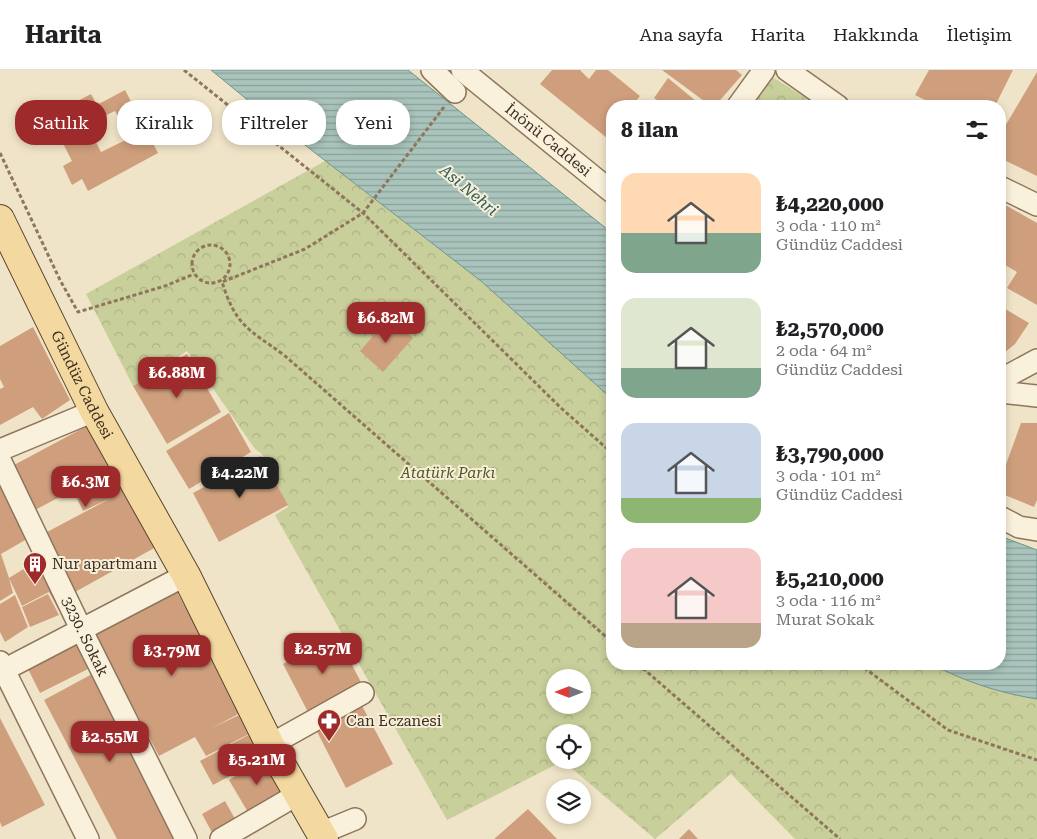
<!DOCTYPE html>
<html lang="tr">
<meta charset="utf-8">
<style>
:root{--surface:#fff;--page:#f2f2f2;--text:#202124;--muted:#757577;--line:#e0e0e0;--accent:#9e2a2b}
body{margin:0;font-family:"Roboto Serif",serif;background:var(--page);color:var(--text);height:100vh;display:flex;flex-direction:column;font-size:19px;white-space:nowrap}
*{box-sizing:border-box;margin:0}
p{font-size:16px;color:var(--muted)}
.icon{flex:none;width:28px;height:28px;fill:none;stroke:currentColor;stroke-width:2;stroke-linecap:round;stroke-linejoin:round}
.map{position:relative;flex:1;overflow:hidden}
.drawer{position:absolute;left:606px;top:30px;width:400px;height:570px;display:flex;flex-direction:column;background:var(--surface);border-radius:20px;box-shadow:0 2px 8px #0003}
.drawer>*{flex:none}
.banner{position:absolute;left:15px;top:30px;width:475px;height:45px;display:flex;gap:10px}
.needle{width:32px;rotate:270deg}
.buttons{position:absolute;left:546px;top:599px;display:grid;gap:10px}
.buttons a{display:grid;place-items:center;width:45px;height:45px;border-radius:50%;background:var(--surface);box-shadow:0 2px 8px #0003;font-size:25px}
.price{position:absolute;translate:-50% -42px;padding:0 11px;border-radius:10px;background:var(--accent);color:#fff;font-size:16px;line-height:32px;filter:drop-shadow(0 1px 2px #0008)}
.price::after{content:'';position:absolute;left:50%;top:30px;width:15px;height:11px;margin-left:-8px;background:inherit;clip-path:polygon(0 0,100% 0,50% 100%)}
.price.selected{background:#222;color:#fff}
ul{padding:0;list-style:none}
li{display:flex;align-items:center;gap:15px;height:125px;padding:0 15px}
li span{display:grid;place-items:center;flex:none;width:140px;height:100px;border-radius:15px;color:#555}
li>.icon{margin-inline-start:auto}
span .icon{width:60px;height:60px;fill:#fffc;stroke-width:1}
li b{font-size:21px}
h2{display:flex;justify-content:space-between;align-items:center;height:60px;padding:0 15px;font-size:21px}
.pill{padding:0 18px;border-radius:20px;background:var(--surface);box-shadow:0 2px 8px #0003;font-size:18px;line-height:45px}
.pill.selected{background:var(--accent);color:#fff}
header{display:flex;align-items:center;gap:30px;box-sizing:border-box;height:70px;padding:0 25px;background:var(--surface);border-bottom:1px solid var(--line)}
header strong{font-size:24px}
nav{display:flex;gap:28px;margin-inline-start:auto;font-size:18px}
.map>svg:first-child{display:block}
</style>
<header>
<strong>Harita</strong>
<nav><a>Ana sayfa</a><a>Harita</a><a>Hakkında</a><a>İletişim</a></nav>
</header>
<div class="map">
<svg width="1037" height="769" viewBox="0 0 1037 769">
<defs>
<pattern id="forest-crowns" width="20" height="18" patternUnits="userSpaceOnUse" patternTransform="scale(1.25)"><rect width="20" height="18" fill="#c9cf9b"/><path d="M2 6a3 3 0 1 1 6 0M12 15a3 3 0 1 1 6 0" fill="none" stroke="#aeb285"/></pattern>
<pattern id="water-rules" width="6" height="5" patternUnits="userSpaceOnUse" patternTransform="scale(1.25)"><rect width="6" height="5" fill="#a9c4bc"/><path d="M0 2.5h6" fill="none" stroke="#8ba098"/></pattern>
</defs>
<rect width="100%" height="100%" fill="#f0e4c8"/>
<path fill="url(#forest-crowns)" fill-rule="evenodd" d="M769,5L819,36H748Z
M325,91L481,211L612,329V594H932C965,612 1000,623 1037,629V769H795L731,704L655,769L563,691L447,750L275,445L288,437L262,384L255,379L187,281L133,316L86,224ZM555,608H582V635H555ZM555,662H582V690H555Z"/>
<path fill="url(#water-rules)" stroke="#6f938a" d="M211,0H408L612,163V329L481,211L266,45Z
M1000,466L1037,480V629C1000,623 965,612 932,594H1000Z"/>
<path fill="#cf9f7d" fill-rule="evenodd" d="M552,0H580L589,9L596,0H608L640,26L632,36H612V61L607,68L540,14Z
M662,0H736L742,5L715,36H711Z
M929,0H1013L995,36H937L915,25Z
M1037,2V106L1000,88V65Z
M668,8L702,36H666L654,28Z
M125,20L158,83L88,121L82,109L72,115L63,96L72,91L49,46L91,24L97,35ZM115,41L118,46L123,44L134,66L101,82L85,50L100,42L102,47Z
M1000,132L1037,153V235L1007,218L1017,202L1000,192Z
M1000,236L1029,253L1015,274L1004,283H1000Z
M390,247L413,268L383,302L360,281Z
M33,257L70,330L42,349L33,337L0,355V319L4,317L0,309V276Z
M187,284L221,342L167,374L133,316Z
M229,343L251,382L189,419L166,381Z
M1021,353H1037V430L1034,437L1000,423V411Z
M87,356L156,477L75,522L47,462L113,427L83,441L73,420L35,440L14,395Z
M261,386L288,435L219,472L193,423Z
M0,405L32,466L1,484L9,508L43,487L68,539L61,544L49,522L22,536L9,508L13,523L0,531Z
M175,518L242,642L212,658L241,644L251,663L206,686L195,667L159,686L93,562Z
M48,524L59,545L30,557L22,537Z
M15,525L28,557L5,572L0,562V534Z
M337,566L363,616L309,644L283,594Z
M75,573L88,599L40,623L27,597Z
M94,603L182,769H117L44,630Z
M359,630L393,694L346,718L313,654Z
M0,648L45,735L2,757L0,752Z
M252,663L265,687L213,715L200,691Z
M265,688L285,723L249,744L229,710Z
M225,731L239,756L215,768L202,744Z
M528,739L557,769H494Z
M689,759L698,769H679Z"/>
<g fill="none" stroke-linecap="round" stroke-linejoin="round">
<g stroke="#8d765c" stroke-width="24">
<g id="minor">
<path d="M432,0L455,22"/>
<path id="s1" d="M462,0L612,122"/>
<path d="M787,0L838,36"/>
<path d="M738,36L764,0"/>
<path d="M1000,117L1037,135"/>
<path d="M1000,310L1037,290"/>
<path d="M1000,322L1037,326"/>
<path d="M0,380L94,341"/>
<path id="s2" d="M0,390L82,561L186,769"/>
<path d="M1000,447L1019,457L1037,460"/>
<path d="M0,592L88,769"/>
<path d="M0,602L186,505"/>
<path d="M270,675L363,623"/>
<path d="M321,763L355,749"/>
<path d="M221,769L300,723"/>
</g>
</g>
<g stroke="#5b4430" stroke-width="30">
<g id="major">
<path id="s3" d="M0,149L94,341L186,505L270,675L324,769"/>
</g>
</g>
<path stroke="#8d765c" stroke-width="3" stroke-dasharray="4 2.5" stroke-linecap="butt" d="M184,0L363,143L561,338L612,383
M444,37L363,143L305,179L222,212C236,256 248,259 284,285L612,572
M0,83L60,210L78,242L165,216L194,204
M192 194a19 19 0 1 1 38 0a19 19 0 1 1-38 0Z
M638,594L840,769
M859,594L948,660L1037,690"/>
<use href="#minor" stroke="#faf1dc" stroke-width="21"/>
<use href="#major" stroke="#f3d9a0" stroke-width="28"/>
</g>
<defs>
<g id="building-pin" transform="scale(1.25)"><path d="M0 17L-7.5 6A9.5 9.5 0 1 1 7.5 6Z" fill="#9e2a2b" stroke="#f7eed8"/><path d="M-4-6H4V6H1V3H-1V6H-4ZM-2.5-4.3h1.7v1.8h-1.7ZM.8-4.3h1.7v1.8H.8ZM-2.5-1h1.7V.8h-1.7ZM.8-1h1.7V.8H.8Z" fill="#fff"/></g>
<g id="pharmacy-pin" transform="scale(1.25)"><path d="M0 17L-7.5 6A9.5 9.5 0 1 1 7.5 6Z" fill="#9e2a2b" stroke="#f7eed8"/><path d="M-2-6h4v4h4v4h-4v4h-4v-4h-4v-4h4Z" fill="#fff"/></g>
</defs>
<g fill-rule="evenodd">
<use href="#building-pin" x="35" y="494"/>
<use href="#pharmacy-pin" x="329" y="651"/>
</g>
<g text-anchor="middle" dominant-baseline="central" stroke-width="4" stroke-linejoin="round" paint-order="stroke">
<g font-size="15" fill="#3d2e20" stroke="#f7eed8">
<text stroke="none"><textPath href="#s1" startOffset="111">İnönü Caddesi</textPath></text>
<text stroke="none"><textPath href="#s3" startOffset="185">Gündüz Caddesi</textPath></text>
<text stroke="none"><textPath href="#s2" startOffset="196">3230. Sokak</textPath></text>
</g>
<g font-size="15" font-style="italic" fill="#4d5a26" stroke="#f7eed8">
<text x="448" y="403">Atatürk Parkı</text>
</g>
<g font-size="15" fill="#3d2e20" stroke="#f7eed8" text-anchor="start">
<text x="52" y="494">Nur apartmanı</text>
<text x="346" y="651">Can Eczanesi</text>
</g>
<g font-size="16" font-style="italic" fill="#2f5d5a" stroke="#f7eed8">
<text transform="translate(469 120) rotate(40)">Asi Nehri</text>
</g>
</g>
</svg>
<div class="buttons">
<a><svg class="needle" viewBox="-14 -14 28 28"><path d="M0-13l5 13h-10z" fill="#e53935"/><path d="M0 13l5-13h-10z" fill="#757577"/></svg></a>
<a><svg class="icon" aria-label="locate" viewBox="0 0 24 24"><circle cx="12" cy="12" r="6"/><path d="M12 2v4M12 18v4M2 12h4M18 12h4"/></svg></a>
<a><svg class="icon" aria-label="layers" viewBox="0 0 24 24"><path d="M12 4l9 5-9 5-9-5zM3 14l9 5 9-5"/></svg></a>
</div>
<b class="price" style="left:386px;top:274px">₺6.82M</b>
<b class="price" style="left:177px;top:329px">₺6.88M</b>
<b class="price selected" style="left:240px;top:429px">₺4.22M</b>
<b class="price" style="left:86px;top:438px">₺6.3M</b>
<b class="price" style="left:323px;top:605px">₺2.57M</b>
<b class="price" style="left:172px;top:607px">₺3.79M</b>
<b class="price" style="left:110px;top:693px">₺2.55M</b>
<b class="price" style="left:257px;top:716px">₺5.21M</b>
<div class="banner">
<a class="pill selected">Satılık</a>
<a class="pill">Kiralık</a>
<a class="pill">Filtreler</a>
<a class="pill">Yeni</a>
</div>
<section class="drawer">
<h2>8 ilan<svg class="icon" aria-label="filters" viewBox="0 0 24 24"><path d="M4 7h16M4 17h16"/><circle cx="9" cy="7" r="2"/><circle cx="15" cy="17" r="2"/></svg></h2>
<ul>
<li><span style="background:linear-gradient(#ffd9b3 60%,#7fa58c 0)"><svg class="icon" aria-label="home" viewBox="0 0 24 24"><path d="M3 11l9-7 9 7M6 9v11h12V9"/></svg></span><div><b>₺4,220,000</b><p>3 oda · 110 m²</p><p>Gündüz Caddesi</p></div></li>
<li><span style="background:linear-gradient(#dfe7d0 70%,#7fa58c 0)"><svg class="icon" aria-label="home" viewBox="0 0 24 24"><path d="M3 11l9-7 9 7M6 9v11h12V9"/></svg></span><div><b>₺2,570,000</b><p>2 oda · 64 m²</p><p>Gündüz Caddesi</p></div></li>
<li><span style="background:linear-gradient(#c9d6e8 75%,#8fb573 0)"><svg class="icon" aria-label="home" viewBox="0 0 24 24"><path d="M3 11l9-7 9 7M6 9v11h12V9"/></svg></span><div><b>₺3,790,000</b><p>3 oda · 101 m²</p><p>Gündüz Caddesi</p></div></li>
<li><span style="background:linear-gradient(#f6c9c9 75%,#b9a48a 0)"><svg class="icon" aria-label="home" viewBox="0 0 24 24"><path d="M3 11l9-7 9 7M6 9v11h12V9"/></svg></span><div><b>₺5,210,000</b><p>3 oda · 116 m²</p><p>Murat Sokak</p></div></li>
</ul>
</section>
</div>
